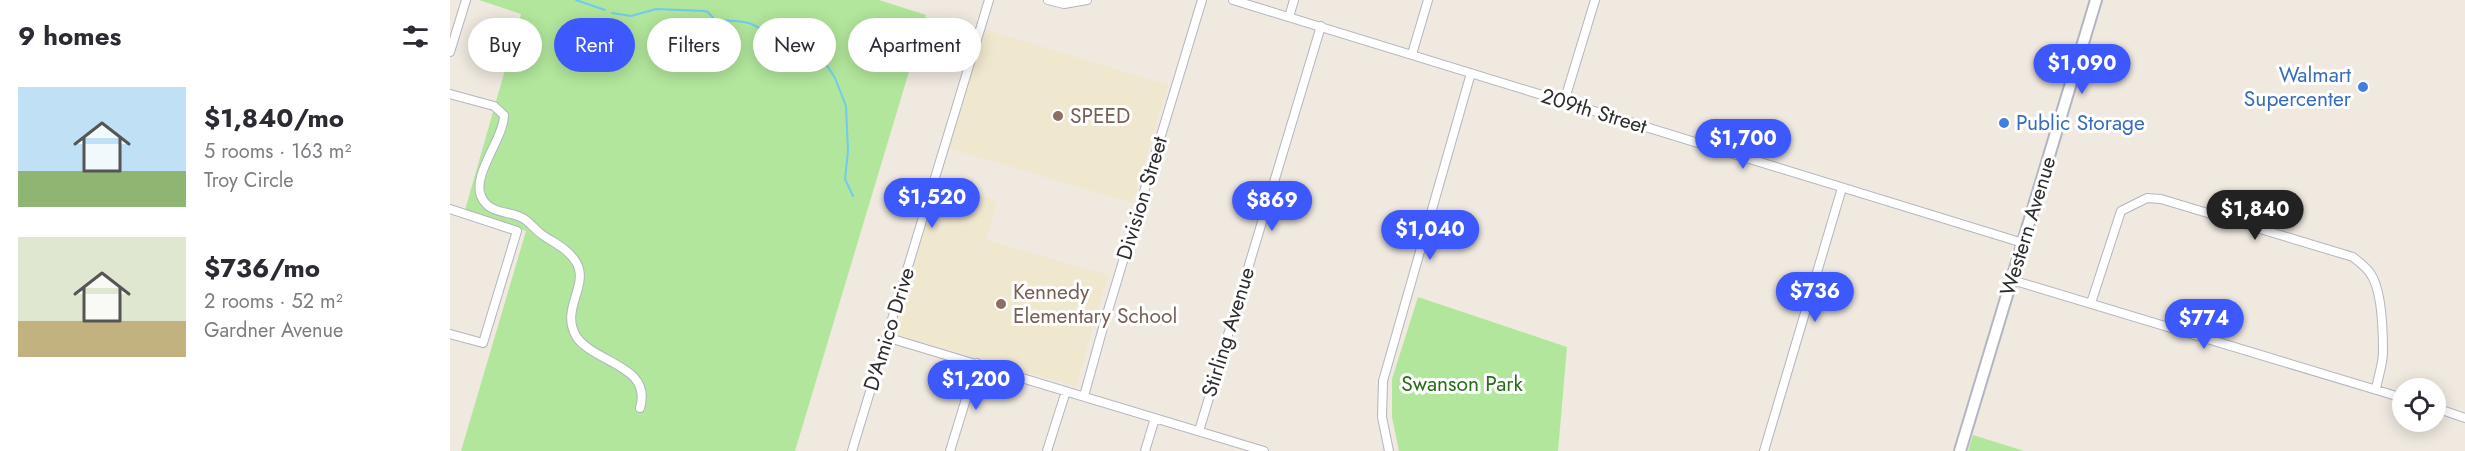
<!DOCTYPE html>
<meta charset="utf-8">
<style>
:root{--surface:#fff;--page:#f2f2f3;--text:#2b2b33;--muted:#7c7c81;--accent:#3d59fe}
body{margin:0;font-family:Jost,sans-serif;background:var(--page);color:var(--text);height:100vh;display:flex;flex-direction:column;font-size:22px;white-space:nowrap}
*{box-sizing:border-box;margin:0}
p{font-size:20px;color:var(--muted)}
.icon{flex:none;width:33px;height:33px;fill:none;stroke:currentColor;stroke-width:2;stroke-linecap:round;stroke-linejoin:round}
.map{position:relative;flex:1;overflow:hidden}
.details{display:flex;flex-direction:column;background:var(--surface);width:450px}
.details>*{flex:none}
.guide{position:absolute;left:18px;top:18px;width:570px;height:54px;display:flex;gap:12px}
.fabs{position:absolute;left:1942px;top:378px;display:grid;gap:12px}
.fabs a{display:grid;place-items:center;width:54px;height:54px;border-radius:50%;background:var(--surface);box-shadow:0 3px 15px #0003;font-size:30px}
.price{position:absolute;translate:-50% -51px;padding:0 14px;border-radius:21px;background:var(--accent);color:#fff;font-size:20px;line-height:39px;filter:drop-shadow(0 2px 3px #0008)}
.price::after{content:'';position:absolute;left:50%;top:36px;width:18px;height:14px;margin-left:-9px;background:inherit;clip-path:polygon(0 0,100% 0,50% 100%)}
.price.current{background:#222;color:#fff}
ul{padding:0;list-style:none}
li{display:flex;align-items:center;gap:18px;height:150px;padding:0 18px}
li span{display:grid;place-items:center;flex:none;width:168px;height:120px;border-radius:0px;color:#555}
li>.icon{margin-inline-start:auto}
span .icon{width:72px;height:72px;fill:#fffc;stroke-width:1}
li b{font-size:26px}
h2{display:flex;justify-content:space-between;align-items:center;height:72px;padding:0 18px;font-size:26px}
.tag{padding:0 21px;border-radius:27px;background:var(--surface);box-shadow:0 3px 15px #0003;font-size:21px;line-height:54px}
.tag.current{background:var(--accent);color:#fff}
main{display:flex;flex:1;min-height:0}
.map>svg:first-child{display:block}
</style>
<main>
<section class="details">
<h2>9 homes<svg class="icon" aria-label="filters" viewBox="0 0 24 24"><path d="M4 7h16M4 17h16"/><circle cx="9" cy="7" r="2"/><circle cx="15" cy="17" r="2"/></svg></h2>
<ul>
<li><span style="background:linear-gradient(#bfe0f5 70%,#8fb573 0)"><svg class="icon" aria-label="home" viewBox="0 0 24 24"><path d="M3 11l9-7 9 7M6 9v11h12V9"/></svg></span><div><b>$1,840/mo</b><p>5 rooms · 163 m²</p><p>Troy Circle</p></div></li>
<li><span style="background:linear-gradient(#dfe7d0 70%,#c2b280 0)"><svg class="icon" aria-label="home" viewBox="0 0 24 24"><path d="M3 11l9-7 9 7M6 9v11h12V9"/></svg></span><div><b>$736/mo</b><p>2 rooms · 52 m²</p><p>Gardner Avenue</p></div></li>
</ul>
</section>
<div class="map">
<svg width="2015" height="451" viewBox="0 0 2015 451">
<rect width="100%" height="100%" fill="#efe9e0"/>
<path fill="#f0e7cf" d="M534,29L718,85L682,203L498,148Z
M488,183L547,200L536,240L658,275L626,386L444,334Z"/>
<path fill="#b2e69c" d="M29,0H429L476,15L345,451H11L76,231L15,210L71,14Z
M968,297L1117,347L1108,451H949L942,417V379Z
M1523,435L1574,451H1518Z"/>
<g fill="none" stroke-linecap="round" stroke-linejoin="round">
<path stroke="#71caf2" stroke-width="2" d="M126,0L155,10
M162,13L181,16L206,9L254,11L258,12L265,20C298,21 300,20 327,40L342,38L356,47L378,67L385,78L396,106L398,151L395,179L403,196"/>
<g stroke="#b3b5c1" stroke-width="10">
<path id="street" d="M598,0L614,4L637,0
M783,0L1573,243
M839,17L844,0
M0,52L16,0
M962,54L978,0
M0,94L44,106L54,115C54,138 22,174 31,196C40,217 63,209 77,221C83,226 88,232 94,236C106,244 118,249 126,262C140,285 110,309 126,336C143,363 203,365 190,408
M1114,102L1145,0
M0,209L67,231L33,343L0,334
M1562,280L1953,398
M1641,303L1671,211L1697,198L1711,199L1903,257C1909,262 1916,267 1920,273C1932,289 1933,332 1933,352C1933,364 1928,377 1926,389
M436,337L814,451
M634,396L654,324L752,0
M1986,408L2015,418
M749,431L871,26
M402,451L539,0
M500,451L527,363
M597,451L616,391
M695,451L705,418
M939,451L932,417L933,381L1021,73
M1314,451L1392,188"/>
</g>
<g stroke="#b3b5c1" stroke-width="14">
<path id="secondary" d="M1510,451L1646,0"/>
</g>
<use href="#street" stroke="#fff" stroke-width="8"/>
<use href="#secondary" stroke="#fff" stroke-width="10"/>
</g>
<g fill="#3f7fe0" stroke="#fff" stroke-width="2">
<circle cx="1913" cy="87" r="6"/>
<circle cx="1554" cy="123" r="6"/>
</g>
<g fill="#8d6e63" stroke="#fff" stroke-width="2">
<circle cx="608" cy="116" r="6"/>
<circle cx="551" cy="304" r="6"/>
</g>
<g text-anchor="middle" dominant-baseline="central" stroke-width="6" stroke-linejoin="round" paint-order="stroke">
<g font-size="21" fill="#366cbe" stroke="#fff" text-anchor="end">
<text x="1901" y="75">Walmart<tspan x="1901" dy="24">Supercenter</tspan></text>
<text x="1566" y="123" text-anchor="start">Public Storage</text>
</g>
<g font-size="21" fill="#2d2d2d" stroke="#fff">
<text transform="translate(1144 111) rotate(17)">209th Street</text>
<text transform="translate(692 198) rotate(-73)">Division Street</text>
<text transform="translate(1578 226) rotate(-73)">Western Avenue</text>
<text transform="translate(439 329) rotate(-73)">D'Amico Drive</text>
<text transform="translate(778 332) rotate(-73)">Stirling Avenue</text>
</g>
<g font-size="21" fill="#785e54" stroke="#fff" text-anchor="start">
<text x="620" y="116">SPEED</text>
<text x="563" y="292">Kennedy<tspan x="563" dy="24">Elementary School</tspan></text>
</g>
<g font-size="21" fill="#276e19" stroke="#fff">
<text x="1012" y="384">Swanson Park</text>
</g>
</g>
</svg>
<div class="fabs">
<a><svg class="icon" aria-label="locate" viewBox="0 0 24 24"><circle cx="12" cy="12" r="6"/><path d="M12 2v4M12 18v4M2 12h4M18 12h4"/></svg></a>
</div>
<b class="price" style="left:1632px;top:95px">$1,090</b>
<b class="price" style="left:1293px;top:170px">$1,700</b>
<b class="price" style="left:482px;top:229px">$1,520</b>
<b class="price" style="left:822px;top:232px">$869</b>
<b class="price current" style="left:1805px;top:241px">$1,840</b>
<b class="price" style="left:980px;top:261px">$1,040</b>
<b class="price" style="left:1365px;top:323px">$736</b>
<b class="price" style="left:1754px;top:350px">$774</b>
<b class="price" style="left:526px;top:411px">$1,200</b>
<div class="guide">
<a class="tag">Buy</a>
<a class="tag current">Rent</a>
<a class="tag">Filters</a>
<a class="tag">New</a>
<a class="tag">Apartment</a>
</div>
</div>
</main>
